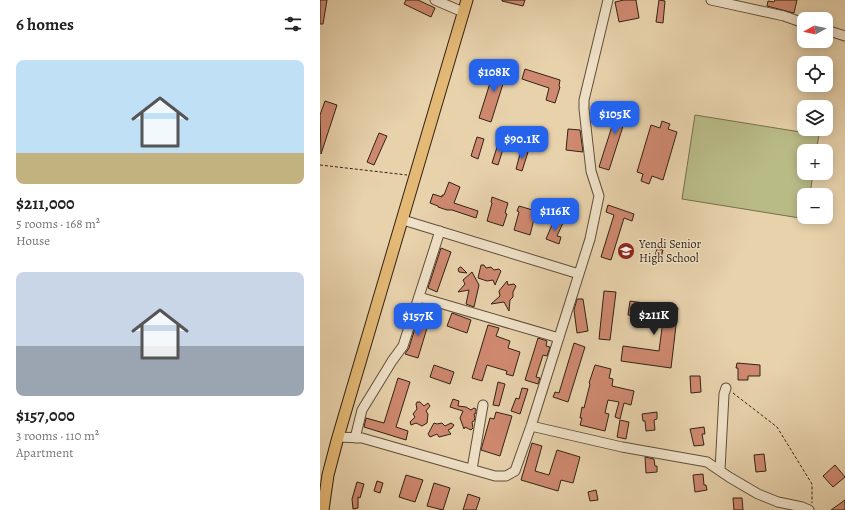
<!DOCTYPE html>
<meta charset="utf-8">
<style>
:root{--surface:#fff;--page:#f2f2f2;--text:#222;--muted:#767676;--accent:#2563eb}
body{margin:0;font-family:Alegreya,serif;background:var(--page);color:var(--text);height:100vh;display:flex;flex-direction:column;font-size:15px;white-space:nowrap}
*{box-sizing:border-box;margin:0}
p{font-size:13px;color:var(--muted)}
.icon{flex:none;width:22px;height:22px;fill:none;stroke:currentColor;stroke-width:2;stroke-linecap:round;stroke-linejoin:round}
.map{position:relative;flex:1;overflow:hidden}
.sheet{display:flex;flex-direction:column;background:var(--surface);width:320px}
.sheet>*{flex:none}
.needle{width:26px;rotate:262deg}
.buttons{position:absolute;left:477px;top:12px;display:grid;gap:8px}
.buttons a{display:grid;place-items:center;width:36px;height:36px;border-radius:8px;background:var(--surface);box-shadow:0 2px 10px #0003;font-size:20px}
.price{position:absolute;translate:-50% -34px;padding:0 9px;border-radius:8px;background:var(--accent);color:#fff;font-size:13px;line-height:26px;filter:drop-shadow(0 1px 2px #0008)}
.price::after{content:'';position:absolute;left:50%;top:24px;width:12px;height:9px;margin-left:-6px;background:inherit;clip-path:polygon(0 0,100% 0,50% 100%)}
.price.active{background:#222;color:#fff}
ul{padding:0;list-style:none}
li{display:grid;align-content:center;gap:8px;height:212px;padding:0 16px}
li span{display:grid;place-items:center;height:124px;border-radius:8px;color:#555}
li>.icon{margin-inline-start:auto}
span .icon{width:72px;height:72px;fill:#fffc;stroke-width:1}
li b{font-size:17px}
h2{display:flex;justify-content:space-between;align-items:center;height:48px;padding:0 16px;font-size:17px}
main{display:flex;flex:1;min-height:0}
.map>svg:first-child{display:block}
</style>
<main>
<section class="sheet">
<h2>6 homes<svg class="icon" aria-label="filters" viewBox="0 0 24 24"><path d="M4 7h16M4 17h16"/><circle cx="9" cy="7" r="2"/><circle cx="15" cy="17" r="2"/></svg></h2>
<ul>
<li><span style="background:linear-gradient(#bfe0f5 75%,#c2b280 0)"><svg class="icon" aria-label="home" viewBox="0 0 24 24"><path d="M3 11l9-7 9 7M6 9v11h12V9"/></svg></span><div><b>$211,000</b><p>5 rooms · 168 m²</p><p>House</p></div></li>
<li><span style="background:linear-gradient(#c9d6e8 60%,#9aa5b1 0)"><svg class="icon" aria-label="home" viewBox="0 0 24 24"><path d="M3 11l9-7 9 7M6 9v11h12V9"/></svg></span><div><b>$157,000</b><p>3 rooms · 110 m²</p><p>Apartment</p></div></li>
</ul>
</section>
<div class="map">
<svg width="525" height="510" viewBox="0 0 525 510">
<rect width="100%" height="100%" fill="#e8d2ac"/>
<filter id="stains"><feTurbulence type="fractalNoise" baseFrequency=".005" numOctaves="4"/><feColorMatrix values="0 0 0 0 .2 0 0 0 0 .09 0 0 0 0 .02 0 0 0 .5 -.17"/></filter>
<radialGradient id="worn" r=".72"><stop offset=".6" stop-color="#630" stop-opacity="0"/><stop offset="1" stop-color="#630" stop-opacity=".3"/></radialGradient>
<path fill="#b9bb87" stroke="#756f4e" d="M375,115L499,135L496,151H484V173H493L490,195H484V217H486V219L362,199Z"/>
<path fill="#cf8970" stroke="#312314" d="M0,0H7L3,24H0Z
M86,0H98L115,8L111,17L84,4Z
M182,0H205L203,6L182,1Z
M304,0H316L319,18L299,22L295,2Z
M339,0L345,1L343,23L336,22Z
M455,0H477L474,13L447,6L448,1L454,2Z
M176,64L188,68L171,122L159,118Z
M205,69L240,80L239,86L240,87L235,103L226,100L229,88L202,79Z
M5,101L17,105L1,154L0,115Z
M291,108L317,114L315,122L305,120L289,170L279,167L295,117L289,116Z
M342,121L350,124L348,129L357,132L343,180L332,176L329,184L321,181L323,174L317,172L331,125L340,128Z
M248,129L260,130L263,152L246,150Z
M59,133L67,136L54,165L47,162Z
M157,137L164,139L158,159L151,156Z
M178,144L184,146L178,165L172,163Z
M201,150L208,152L202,171L196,169Z
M129,182L140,187L134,203L158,211L156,218L132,210H127L118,207V206L110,203L113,194L122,197V195H124Z
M172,197L188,203L185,213L187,214L183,226L167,221L172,203L171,202Z
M288,205L314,214L312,221L304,218L291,260L281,257L294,215L286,212Z
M199,206L216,211L210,235L194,230L199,212L197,211Z
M234,220L243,223L237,236L241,237L239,244L226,239Z
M121,248L131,252L117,292L108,288Z
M337,248L343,250L341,258L335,257Z
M161,265H164L166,268L171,267L174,270L179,269L181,271L175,285L173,280L167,281L158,278Z
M140,267H141L147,273L139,272L138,269Z
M152,272L159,285L154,307L146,304L149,290L138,292L145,284L143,280Z
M187,281L188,285L194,284L196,286L193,292V297L190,300L189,311L184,302L171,304L180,296L179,291Z
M284,291L296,292L290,340L279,339Z
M257,299H263L268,331L257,333L254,310Z
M310,301L358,308L351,368L301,361L303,346L339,351L343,320L308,315Z
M132,313L151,320L147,333L127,326Z
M99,315L110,318L98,358L85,354L89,348Z
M168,325L179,328L176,336L190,341L188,348L200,352L193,376L186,374L187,371L167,365L162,381L152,378Z
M218,338L227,341L226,346L230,347L227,356L223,355L216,377L220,378L218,384L205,380Z
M254,343L265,347L248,402L233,397L235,392L239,393Z
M417,363L440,365V376H428V380H418V368H416Z
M114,365L134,372L130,384L110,377Z
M275,365L291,369L289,378L293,379L292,386L314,391L311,405L304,403L300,419L295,417L299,402L288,400L285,413L289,414L285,431L260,425L262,418H260L262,407L264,408L270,384L269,383Z
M370,376H380L381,392L371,393Z
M78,378L90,382L76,427L88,431L86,440L44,427L46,418L64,423Z
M178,382L185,384L179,406L173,405Z
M202,388L208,389L200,414L191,411L196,398L199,399Z
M133,399L139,401L138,406L146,407L151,410L154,408L156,409V413L154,414L155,418L154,421L152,422L153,428L151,430L145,427L144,429L140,418L143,411L130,407Z
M97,402H100L104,406L108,403L110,406L106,411L108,414L107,423L102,426L96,423L91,425L90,422L95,417L93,414L97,409L96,404Z
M176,412L192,416L180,456L161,450L170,418L174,419Z
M337,412V419L334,420L335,430L326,431L325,421H323L322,414Z
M300,420L309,422L306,439L297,437Z
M114,423L117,424L122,423L125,426L131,423L134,425L132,428L128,430L131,434L119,437L117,434L110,437L108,434Z
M384,427L385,434H382L384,445L374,446L370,429Z
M212,443L222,446L215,471L229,475L237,450L260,457L253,483L241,480L238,491L201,480Z
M444,454L446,471L436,472L434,455Z
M325,457L334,459L335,466H337V472L326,473Z
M515,465L525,477L513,487L503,476Z
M383,474L384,485H386L387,490L375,492L373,475Z
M86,475L103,480L95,502L79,497Z
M57,481L63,483L60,493L54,491Z
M37,482L44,484L40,498L38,497V508L33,509L32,499Z
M114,483L130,488L123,510L107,506Z
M276,490L278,500L270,501L268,492Z
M148,494L160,498L156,510H143Z
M413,498H422L423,510H414Z
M525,500V510H511Z"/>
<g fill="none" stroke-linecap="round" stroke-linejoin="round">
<g stroke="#5f4f3a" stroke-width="11">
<path id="minor" d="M115,0L143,12
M391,0L464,16L484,23
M506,30L525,36
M83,220L259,274
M99,297L239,338
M211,426L302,447L387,462L409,477L438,494L458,502L482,507L489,510
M18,437L42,438L175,476H186L195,471L211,426L270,239L279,196L271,171L264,109V100L288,0
M35,438L42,410L72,361L83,346L120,231
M152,469L163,405
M400,470L404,394L406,388"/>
</g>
<g stroke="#312314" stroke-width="13">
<path id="major" d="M3,510L8,475L18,437L147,0"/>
</g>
<path stroke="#312314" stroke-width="1" stroke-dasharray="3 2" stroke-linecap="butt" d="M0,165L87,175
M413,393L457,427L492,484V503"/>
<use href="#minor" stroke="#f0e2c9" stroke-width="9"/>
<use href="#major" stroke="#e4b976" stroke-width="11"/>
</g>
<defs>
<g id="school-disc" transform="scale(0.9)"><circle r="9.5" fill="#8f2418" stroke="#f0e2c9"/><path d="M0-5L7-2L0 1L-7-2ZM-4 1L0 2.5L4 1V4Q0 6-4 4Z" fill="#fff"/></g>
</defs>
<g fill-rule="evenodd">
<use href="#school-disc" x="306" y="251"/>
</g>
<g text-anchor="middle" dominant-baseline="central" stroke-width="3" stroke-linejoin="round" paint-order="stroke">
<g font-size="12" fill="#312314" stroke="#f0e2c9" text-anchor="start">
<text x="319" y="244">Yendi Senior<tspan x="319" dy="14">High School</tspan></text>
</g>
</g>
<rect width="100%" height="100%" filter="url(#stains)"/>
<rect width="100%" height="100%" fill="url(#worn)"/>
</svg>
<div class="buttons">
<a><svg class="needle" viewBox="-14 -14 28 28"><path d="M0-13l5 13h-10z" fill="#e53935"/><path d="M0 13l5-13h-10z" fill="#767676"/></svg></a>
<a><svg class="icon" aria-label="locate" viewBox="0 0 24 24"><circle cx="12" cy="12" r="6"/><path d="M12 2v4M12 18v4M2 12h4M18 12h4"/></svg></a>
<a><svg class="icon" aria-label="layers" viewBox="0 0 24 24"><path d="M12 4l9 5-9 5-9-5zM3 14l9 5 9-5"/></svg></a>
<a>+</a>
<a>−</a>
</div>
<b class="price" style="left:174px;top:93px">$108K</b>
<b class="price" style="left:295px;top:135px">$105K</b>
<b class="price" style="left:202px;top:160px">$90.1K</b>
<b class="price" style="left:235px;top:232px">$116K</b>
<b class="price active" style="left:334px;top:336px">$211K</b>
<b class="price" style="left:98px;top:337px">$157K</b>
</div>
</main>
